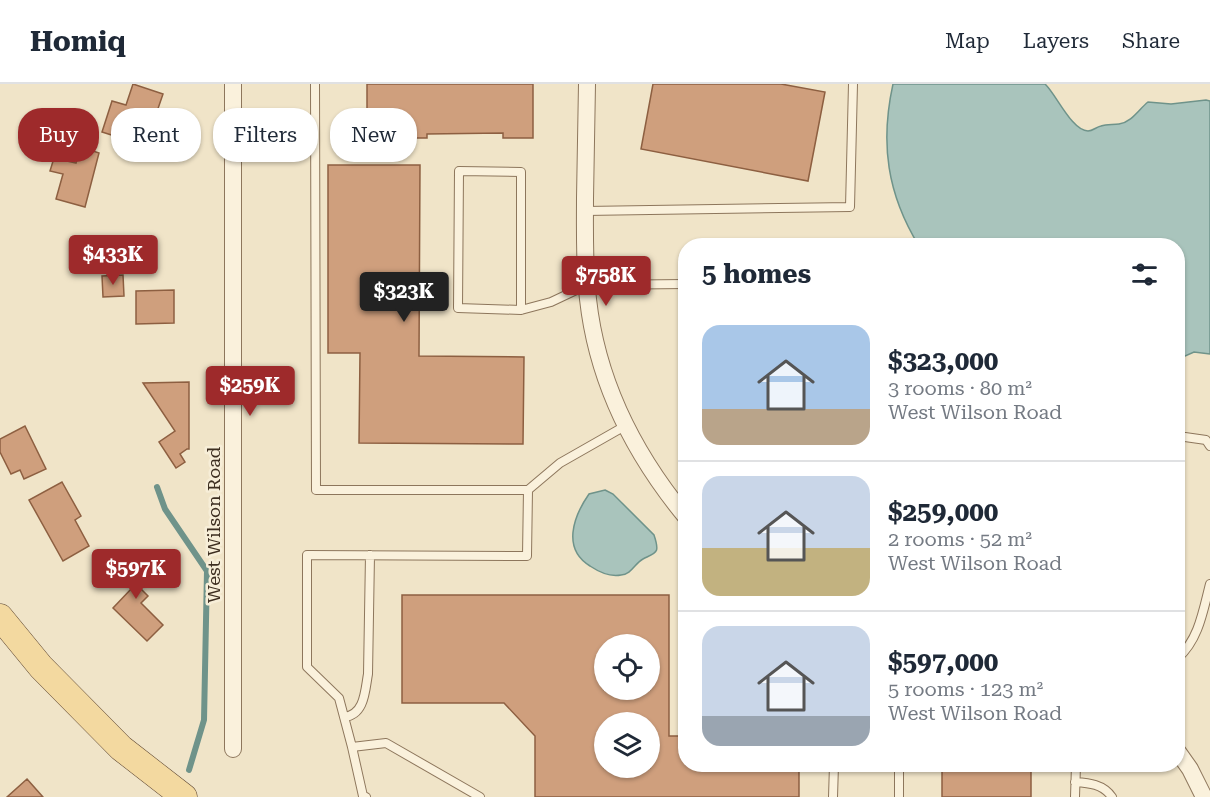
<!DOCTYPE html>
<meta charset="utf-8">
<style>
:root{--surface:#fff;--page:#f6f6f7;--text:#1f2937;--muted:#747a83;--line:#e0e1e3;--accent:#9e2a2b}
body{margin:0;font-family:"Roboto Serif",serif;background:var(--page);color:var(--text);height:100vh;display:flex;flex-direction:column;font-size:22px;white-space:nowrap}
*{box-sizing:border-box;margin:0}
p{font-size:20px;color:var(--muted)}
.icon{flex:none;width:33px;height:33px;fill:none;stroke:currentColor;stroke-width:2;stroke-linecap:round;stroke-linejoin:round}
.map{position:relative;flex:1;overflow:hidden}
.side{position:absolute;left:678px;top:154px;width:507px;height:534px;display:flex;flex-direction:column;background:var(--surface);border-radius:24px;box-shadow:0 2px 4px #0004}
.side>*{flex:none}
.banner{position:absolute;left:18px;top:24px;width:570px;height:54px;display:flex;gap:12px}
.buttons{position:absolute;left:594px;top:550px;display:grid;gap:12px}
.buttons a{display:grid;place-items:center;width:66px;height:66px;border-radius:50%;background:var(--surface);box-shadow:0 2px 4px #0004;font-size:30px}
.price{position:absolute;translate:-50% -51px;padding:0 14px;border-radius:6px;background:var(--accent);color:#fff;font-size:20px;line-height:39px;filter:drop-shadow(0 2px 3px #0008)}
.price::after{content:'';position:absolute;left:50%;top:36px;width:18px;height:14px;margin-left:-9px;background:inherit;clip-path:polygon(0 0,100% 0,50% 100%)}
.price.current{background:#222;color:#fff}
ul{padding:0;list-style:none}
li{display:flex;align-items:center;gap:18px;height:150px;padding:0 24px}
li+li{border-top:2px solid var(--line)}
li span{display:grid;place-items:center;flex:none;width:168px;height:120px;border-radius:18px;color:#555}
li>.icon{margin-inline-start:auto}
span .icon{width:72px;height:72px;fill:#fffc;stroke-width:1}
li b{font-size:26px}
h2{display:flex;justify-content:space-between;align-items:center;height:72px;padding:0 24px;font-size:26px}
.tag{padding:0 21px;border-radius:24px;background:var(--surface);box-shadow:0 2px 4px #0004;font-size:21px;line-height:54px}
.tag.current{background:var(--accent);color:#fff}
header{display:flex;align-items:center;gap:36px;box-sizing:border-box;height:84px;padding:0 30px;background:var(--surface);border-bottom:2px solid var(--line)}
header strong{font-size:28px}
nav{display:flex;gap:33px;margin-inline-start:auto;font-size:21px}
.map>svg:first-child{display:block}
</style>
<header>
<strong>Homiq</strong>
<nav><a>Map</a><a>Layers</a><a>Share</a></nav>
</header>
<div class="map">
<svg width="1210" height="713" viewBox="0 0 1210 713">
<rect width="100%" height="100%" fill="#f0e4c8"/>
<path fill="#a9c4bc" stroke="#6f938a" stroke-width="1.5" d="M893,0H1045C1056,10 1072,47 1088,47C1093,47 1096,43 1101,42C1107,40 1113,41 1119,40C1132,38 1139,25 1148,18L1171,20L1206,16L1210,17V270L1194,268L1183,273L1178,270V162H919C887,110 880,59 893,0Z
M605,406L613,410L654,451C660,469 657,468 643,475C634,480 632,490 621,491C611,493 599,488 590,482C562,465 573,433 589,410Z"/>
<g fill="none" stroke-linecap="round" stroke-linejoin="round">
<path stroke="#6f938a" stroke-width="6" d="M157,403L165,425L207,487L204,636L189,686"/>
</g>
<path fill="#cf9f7d" stroke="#8d5f41" stroke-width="1.5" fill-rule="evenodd" d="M133,0L163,10L152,42L128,34L121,54L102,48L112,17L126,21Z
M367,0H533V54H503V49L427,50V54H367Z
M653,0H781L825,8L808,97L641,65Z
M81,63L99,69L85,123L56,115L63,90L50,87L54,74L76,79Z
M328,81H420L419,272L524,273L523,360L359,359L360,269H328Z
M123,191L124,212L103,213L102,192Z
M174,206V239L136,240V207Z
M189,298V365H187L180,370L185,378L176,384L159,358L175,347L143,299Z
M25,342L46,385L24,395L20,386L11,390L0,368V355Z
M62,398L81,432L75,436L89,462L63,477L29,416Z
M129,471L148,490L137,501L148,512L141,519L163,541L147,557L113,524L132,504L114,486Z
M402,511H669V652H686V681H799V713H535V652L504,619H402ZM604,561H650V606H604ZM604,639H650V684H604Z
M942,681H1031V713H942Z
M27,695L43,713H7Z"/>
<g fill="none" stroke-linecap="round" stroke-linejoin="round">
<g stroke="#8d765c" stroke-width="10">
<path id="lane" d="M315,0L316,406H528L560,379L625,342
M585,127L850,123L853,0
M521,226V88L459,87L458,224L521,226L551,218L587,201L686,200
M1178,352L1206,356L1210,362
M1178,574C1199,555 1203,527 1210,500
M344,633C365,631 365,606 368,590L370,471
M352,663L386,659L480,713
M1075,698C1089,699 1103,700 1112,713
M366,713L363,712L352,663L339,614L307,583V471L527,472L528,406
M833,713L834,681
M899,713V681
M1075,713L1076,681"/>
</g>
<g stroke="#8d765c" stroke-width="18">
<path id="street" d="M233,0V665
M587,0C586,38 586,76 585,114C585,148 584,182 588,215C597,297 634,370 686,433
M1178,668L1190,685L1204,713"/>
</g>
<g stroke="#5b4430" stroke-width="27">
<path id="primary" d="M0,533L41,583L121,664L184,713"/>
</g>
<use href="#lane" stroke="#faf1dc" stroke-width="8"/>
<use href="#street" stroke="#faf1dc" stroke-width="16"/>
<use href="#primary" stroke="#f3d9a0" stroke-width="26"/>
</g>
<g text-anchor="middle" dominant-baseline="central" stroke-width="5" stroke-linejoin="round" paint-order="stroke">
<g font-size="18" fill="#3d2e20" stroke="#f7eed8">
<text transform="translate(213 441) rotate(-90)">West Wilson Road</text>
</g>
</g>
</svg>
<div class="buttons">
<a><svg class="icon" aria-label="locate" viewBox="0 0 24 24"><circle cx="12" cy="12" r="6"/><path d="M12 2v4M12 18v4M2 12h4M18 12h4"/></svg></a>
<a><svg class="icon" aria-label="layers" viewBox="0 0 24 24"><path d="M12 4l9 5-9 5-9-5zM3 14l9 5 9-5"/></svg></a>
</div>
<b class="price" style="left:113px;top:202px">$433K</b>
<b class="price" style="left:606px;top:223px">$758K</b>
<b class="price current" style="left:404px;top:239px">$323K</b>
<b class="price" style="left:250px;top:333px">$259K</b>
<b class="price" style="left:136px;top:516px">$597K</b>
<div class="banner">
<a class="tag current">Buy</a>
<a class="tag">Rent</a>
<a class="tag">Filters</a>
<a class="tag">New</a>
</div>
<section class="side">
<h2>5 homes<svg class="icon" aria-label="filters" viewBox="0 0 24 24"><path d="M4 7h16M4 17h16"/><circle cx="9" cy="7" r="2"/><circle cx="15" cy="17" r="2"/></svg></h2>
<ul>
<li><span style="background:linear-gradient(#a9c7e8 70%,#b9a48a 0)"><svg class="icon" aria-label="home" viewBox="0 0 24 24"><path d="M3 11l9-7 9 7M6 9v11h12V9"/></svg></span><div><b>$323,000</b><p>3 rooms · 80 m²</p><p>West Wilson Road</p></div></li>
<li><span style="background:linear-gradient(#c9d6e8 60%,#c2b280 0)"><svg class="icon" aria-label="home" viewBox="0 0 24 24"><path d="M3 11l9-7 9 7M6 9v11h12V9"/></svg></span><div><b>$259,000</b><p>2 rooms · 52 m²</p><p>West Wilson Road</p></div></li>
<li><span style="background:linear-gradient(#c9d6e8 75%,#9aa5b1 0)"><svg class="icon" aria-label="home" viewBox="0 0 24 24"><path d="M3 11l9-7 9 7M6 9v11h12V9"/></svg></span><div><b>$597,000</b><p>5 rooms · 123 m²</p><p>West Wilson Road</p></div></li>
</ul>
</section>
</div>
